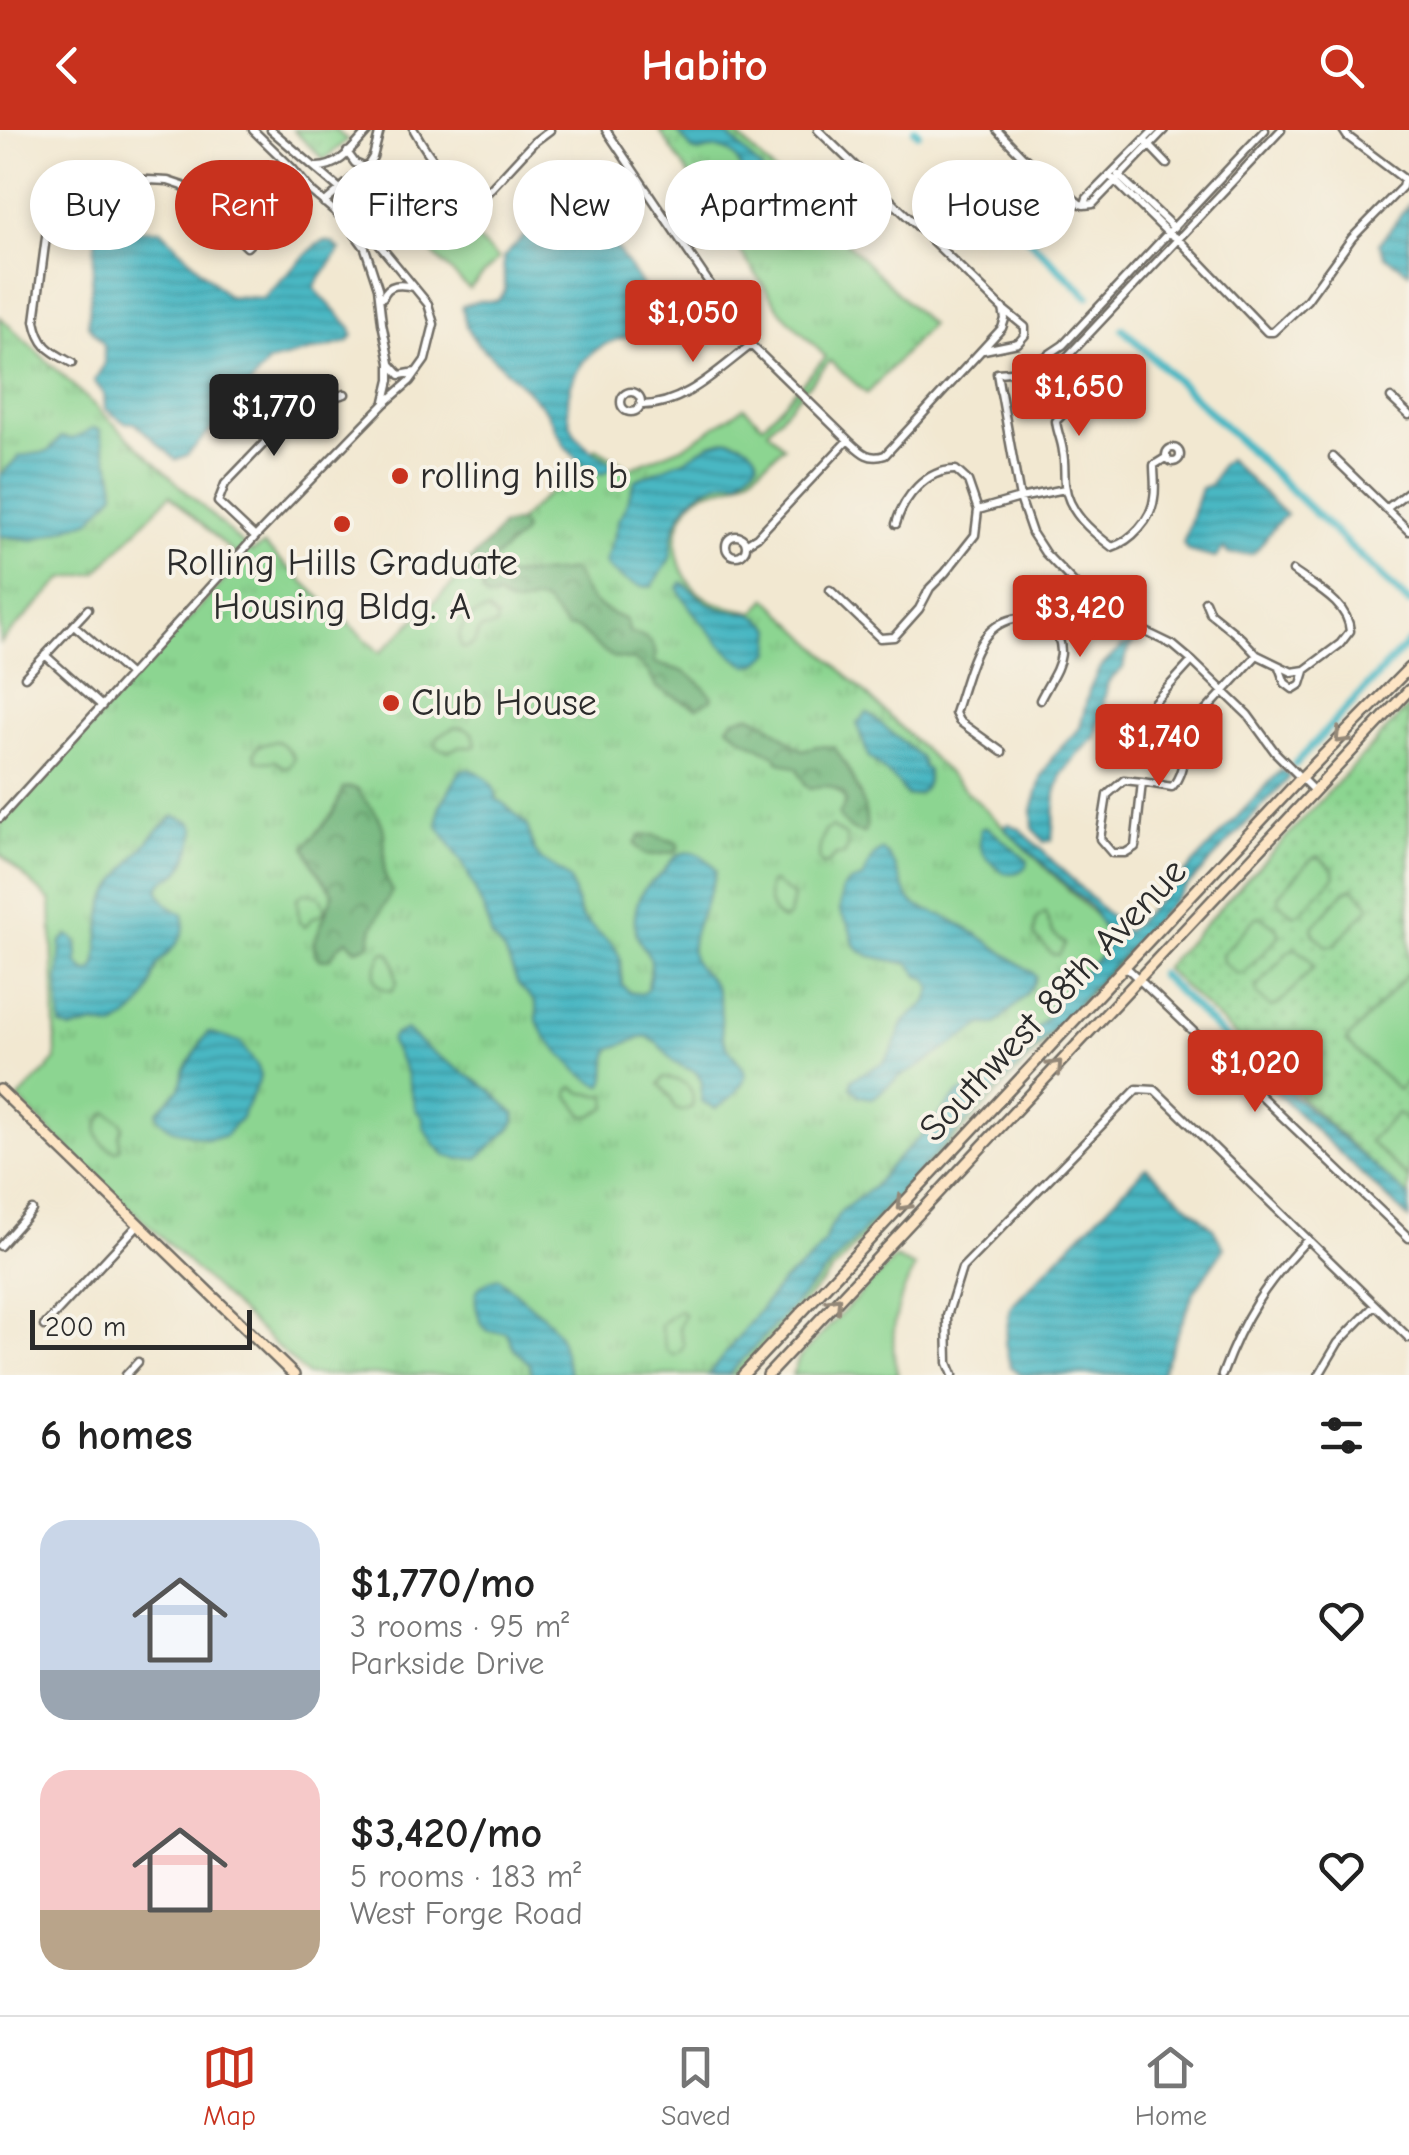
<!DOCTYPE html>
<meta charset="utf-8">
<style>
:root{--surface:#fff;--page:#f2f2f2;--text:#222;--muted:#767676;--line:#e0e0e0;--accent:#c8321e}
body{margin:0;font-family:"Comic Neue",sans-serif;background:var(--page);color:var(--text);height:100vh;display:flex;flex-direction:column;font-size:38px;white-space:nowrap}
*{box-sizing:border-box;margin:0}
p{font-size:32px;color:var(--muted)}
.icon{flex:none;width:55px;height:55px;fill:none;stroke:currentColor;stroke-width:2;stroke-linecap:round;stroke-linejoin:round}
.map{position:relative;height:1245px;overflow:hidden}
.details{display:flex;flex-direction:column;background:var(--surface);flex:1}
.details>*{flex:none}
.guide{position:absolute;left:30px;top:30px;width:1350px;height:90px;display:flex;gap:20px}
.scale{position:absolute;left:30px;bottom:25px;width:222px;box-sizing:border-box;padding-left:10px;border:5px solid #2b2b2b;border-top:0;font-size:28px;line-height:35px;white-space:nowrap;color:#2b2b2b;-webkit-text-stroke:8px #f7f3e8;paint-order:stroke}
.price{position:absolute;translate:-50% -85px;padding:0 22px;border-radius:10px;background:var(--accent);color:#fff;font-size:32px;line-height:65px;filter:drop-shadow(0 2px 5px #0008)}
.price::after{content:'';position:absolute;left:50%;top:60px;width:30px;height:22px;margin-left:-15px;background:inherit;clip-path:polygon(0 0,100% 0,50% 100%)}
.price.on{background:#222;color:#fff}
ul{padding:0;list-style:none}
li{display:flex;align-items:center;gap:30px;height:250px;padding:0 40px}
li span{display:grid;place-items:center;flex:none;width:280px;height:200px;border-radius:30px;color:#555}
li>.icon{margin-inline-start:auto}
span .icon{width:120px;height:120px;fill:#fffc;stroke-width:1}
li b{font-size:42px}
h2{display:flex;justify-content:space-between;align-items:center;height:120px;padding:0 40px;font-size:42px}
.tag{padding:0 35px;border-radius:45px;background:var(--surface);box-shadow:0 5px 15px #0003;font-size:35px;line-height:90px}
.tag.on{background:var(--accent);color:#fff}
header{display:flex;justify-content:space-between;align-items:center;height:130px;padding:0 40px;background:var(--accent);color:#fff;font-size:45px;font-weight:700}
.tabs{display:flex;justify-content:space-around;align-items:center;height:140px;border-top:2px solid var(--line);background:var(--surface);font-size:28px;color:var(--muted)}
.tabs a{display:grid;justify-items:center;gap:5px}
.tabs .on{color:var(--accent)}
.map>svg:first-child{display:block}
</style>
<header><svg class="icon" aria-label="back" viewBox="0 0 24 24"><path d="M15 5l-7 7 7 7"/></svg>Habito<svg class="icon" aria-label="search" viewBox="0 0 24 24"><circle cx="10" cy="10" r="6"/><path d="M15 15l6 6"/></svg></header>
<div class="map">
<svg width="1409" height="1245" viewBox="0 0 1409 1245">
<defs>
<pattern id="grass-tufts" width="24" height="20" patternUnits="userSpaceOnUse" patternTransform="scale(2.5)"><rect width="24" height="20" fill="#8cd591"/><path d="M3 7l-1-3M5 7V3M7 7l1-3M15 17l-1-3M17 17v-4M19 17l1-3" fill="none" stroke="#79b77d"/></pattern>
<pattern id="forest-crowns" width="20" height="18" patternUnits="userSpaceOnUse" patternTransform="scale(2.5)"><rect width="20" height="18" fill="#71b67b"/><path d="M2 6a3 3 0 1 1 6 0M12 15a3 3 0 1 1 6 0" fill="none" stroke="#5d9465"/></pattern>
<pattern id="park-dots" width="8" height="8" patternUnits="userSpaceOnUse" patternTransform="scale(2.5)"><rect width="8" height="8" fill="#8cd591"/><path d="M2 2h.1M6 6h.1" fill="none" stroke="#79b77d" stroke-width="1.8" stroke-linecap="round"/></pattern>
<pattern id="water-rules" width="6" height="5" patternUnits="userSpaceOnUse" patternTransform="scale(2.5)"><rect width="6" height="5" fill="#49b7c3"/><path d="M0 2.5h6" fill="none" stroke="#3d959f"/></pattern>
</defs>
<rect width="100%" height="100%" fill="#f7f3e8"/>
<filter id="ink" filterUnits="userSpaceOnUse"><feTurbulence type="fractalNoise" baseFrequency=".01" numOctaves="2"/><feDisplacementMap in="SourceGraphic" scale="20" xChannelSelector="R" yChannelSelector="G"/><feConvolveMatrix kernelMatrix="1 2 1 2 8 2 1 2 1" color-interpolation-filters="sRGB"/></filter>
<filter id="wash" filterUnits="userSpaceOnUse"><feTurbulence type="fractalNoise" baseFrequency=".0048" numOctaves="4" result="noise"/><feDisplacementMap in="SourceGraphic" scale="40" xChannelSelector="R" yChannelSelector="G"/><feGaussianBlur stdDeviation="2.25" result="paint"/><feColorMatrix in="noise" values="0 0 0 0 0 0 0 0 0 0 0 0 0 0 0 0 0 1.4 0 .05"/><feComposite in="paint" operator="in"/></filter>
<g filter="url(#wash)">
<rect width="100%" height="100%" fill="#f2e8d1"/>
<path fill="url(#grass-tufts)" stroke="#5c805e" stroke-width="2.5" d="M293,0H336L347,10L324,30Z
M659,0H732L930,195L867,264L830,231L768,300L784,317C771,327 750,349 735,354C716,361 702,357 688,377C666,407 677,453 710,470C723,477 741,479 755,482L767,468L1131,820L736,1245H307L78,1029L18,969L56,930L51,771L0,724V694L242,431L170,365L96,443L63,449L0,513V187L251,422L264,415L380,523L596,318L630,338L687,315L744,277L763,295L826,227L781,182Z"/>
<path fill="url(#forest-crowns)" stroke="#4e7053" stroke-width="2.5" d="M514,393H520L524,399L521,406L497,426L479,446L466,449L464,444C468,425 492,414 501,396Z
M572,440C580,447 579,453 585,462C595,477 610,483 626,490L630,503C645,504 660,515 654,532C664,538 676,537 686,543C695,548 704,557 711,565L712,569L697,578L656,557L648,541L636,531L614,528L594,514L581,501L575,498H567C560,492 549,475 545,473C529,464 520,485 497,466L493,469L487,468L482,462C483,459 483,456 484,454C493,441 554,445 572,440Z
M750,585C771,593 784,609 802,620L817,616L834,617C848,636 872,680 865,703C853,703 845,695 839,686L846,671C836,655 827,653 810,659L806,656L797,638L778,631L776,626L742,608L728,596L734,589Z
M351,657L359,660C363,674 375,676 382,694C388,711 382,728 385,745C386,751 390,755 392,761L373,797L369,815L356,819L347,810L338,817L331,828L321,830L315,824L314,813L333,764L314,736L305,717L334,682L343,658Z
M653,705L675,712L679,716L676,722L654,725L644,724L635,714L640,706Z"/>
<path fill="url(#park-dots)" stroke="#5c805e" stroke-width="2.5" d="M1409,576V1070L1164,838Z"/>
<path fill="#8cd591" stroke="#5c805e" stroke-width="2.5" d="M421,56L498,129L469,159L393,85Z
M488,481L497,489L496,496L480,499L474,513L467,518H462C453,500 470,483 488,481Z
M455,597L464,598L473,603L476,615L473,617H458L449,621L438,618L436,614L438,607Z
M276,611C284,613 291,622 294,628L291,635L285,638L275,631L264,632L256,630L254,623L258,616Z
M832,697L846,706L848,717L844,725H836L827,734L822,735C816,727 821,710 825,701Z
M1318,726L1333,739L1335,746L1300,783L1293,785L1279,773L1278,766L1311,729Z
M773,752L793,766L789,786L784,790C770,785 765,766 770,753Z
M1353,758L1367,771L1370,777L1334,815L1326,816L1314,804L1312,798L1345,761Z
M312,763L321,768L325,780L322,784L312,788L305,797L299,792L297,768L302,764Z
M1045,783L1053,803L1065,814L1059,825L1052,824L1034,805L1036,789Z
M1260,786L1277,798L1280,805L1244,843L1237,844L1223,832L1222,825L1255,788Z
M1296,818L1311,831L1313,838L1278,875L1271,877L1257,865L1256,858L1289,821Z
M383,822H388C398,832 393,842 397,853L392,861C366,857 375,838 383,822Z
M1409,843V948L1398,960L1346,911Z
M664,947C682,950 697,955 692,977L682,981L675,979L670,966L659,954Z
M573,957L583,963L607,966V977L591,986H584L569,966V960Z
M107,982L121,992L123,997L119,1005L120,1018L116,1021C96,1014 91,997 107,982Z
M1397,983L1409,994V1049L1369,1011Z
M895,1128L915,1137C897,1170 887,1207 898,1245H792L799,1228Z
M679,1180L684,1184L679,1198L684,1215L680,1222L674,1225L666,1220L660,1195Z"/>
<path fill="url(#water-rules)" stroke="#3a7177" stroke-width="2.5" d="M676,0H723L761,39L765,51L753,62L747,65L741,63C739,54 742,46 740,38C735,17 715,16 699,22L692,20Z
M571,59L578,61L673,202L674,207L668,211C661,209 652,206 645,206C607,205 577,226 569,263C567,274 568,292 574,302C582,316 597,324 610,332L612,336L610,340L602,344L582,334L566,318L547,282L526,259L478,214L466,196L462,176L479,171H497L505,161L503,128L566,62Z
M1409,74V142L1385,126L1379,114Z
M103,96L135,100H161L227,166L263,168L316,115L325,111L333,113L340,120L316,154L315,159L351,198L353,205L348,212L269,232L227,283L187,325L176,330L135,293L124,292L105,279L104,264L94,251L104,235V215L88,195L96,103Z
M93,298L100,300C104,322 115,341 115,363L91,390L34,410L0,406V345L20,326L48,322L61,307L73,309Z
M729,309C742,312 757,317 758,332L740,350C705,351 680,372 673,406C671,414 673,423 669,430C665,439 657,447 652,456C638,460 613,445 605,433C609,417 616,407 618,390C627,381 629,362 635,350L684,330L710,314Z
M1228,329L1286,385C1273,395 1265,411 1253,424H1228L1224,418L1215,428L1188,421L1183,414L1201,358L1211,355L1221,335Z
M682,452C693,460 701,471 714,476C741,487 749,475 773,499L771,522L756,534C748,535 748,537 741,532C726,523 682,472 678,457Z
M1133,513L1125,528L1123,538L1108,552L1096,607L1077,625L1062,644L1056,663L1052,710L1044,712L1033,698L1032,680L1042,646L1054,625L1080,598L1089,561L1099,539L1122,516Z
M867,583C873,587 919,625 921,629C922,631 923,634 923,637L928,640C928,654 924,668 906,665L898,653L868,626L857,593Z
M468,639C485,644 495,653 497,670L502,672L527,695L534,720L540,729L561,742L570,750L581,787L614,816L620,827L622,855L629,862L641,864L647,860C649,851 653,838 650,828C647,821 641,815 638,808C631,792 636,766 648,755C652,751 657,749 660,745C668,737 672,726 683,723C697,720 709,729 716,741C712,767 689,798 692,824C693,837 708,844 714,855C725,873 718,892 724,910C728,921 740,932 746,943C743,957 729,972 715,978L701,971L702,952L696,942L675,933L657,913L646,906L612,918C602,930 611,943 603,955H599L580,943L547,909L537,891V880L535,872L518,854L506,824L492,808L485,783L465,737L438,696L439,678L461,640Z
M1281,640L1289,646L1288,649L728,1245H708L782,1152L810,1130L824,1113L828,1101L841,1081L872,1058L889,1037L918,1009L957,965L996,943L1049,885L1065,860L1101,825L1105,814L1103,798L1091,777L1007,701L1005,696L1009,694L1020,699L1126,802L1169,760Z
M174,686L191,692L195,698C194,710 187,734 179,742C170,751 166,744 158,759C163,771 171,780 183,784C189,810 172,816 159,833C154,839 153,848 151,856C145,876 131,887 113,898L95,894L71,900L61,896L58,854L61,812L68,805C81,810 77,822 78,834L86,842L93,840L96,835C99,819 100,786 105,772C115,750 154,700 174,686Z
M987,697L1028,731C1026,741 1013,745 1004,743C987,729 976,722 981,699Z
M882,720C899,731 900,762 914,774C922,780 934,782 943,786C964,796 987,810 1005,824C1015,830 1022,837 1032,842L1036,847C1029,866 1009,881 995,895H982L917,938L899,947L873,968L860,966L851,957L852,949L883,933L892,921L904,892L927,872L932,858L927,849L919,846L910,834L870,826L861,821L854,814L849,796L840,782L842,759L850,752L863,748C867,738 871,724 882,720Z
M406,900L426,918L490,960L515,984V991L512,997L478,1028L460,1029L447,1026L435,1015L423,996V988L416,980L405,939L391,914V909L395,904Z
M208,902L240,912L258,937L260,945L258,954L241,987L225,1006L207,1009L170,998L159,989L157,982L180,958L184,941Z
M1269,944L1409,1067V1089L1265,952Z
M1146,1037L1213,1098L1224,1118L1194,1162L1161,1245H1020L1010,1236L1005,1213L1010,1177Z
M499,1148L549,1191L559,1205L570,1245H532L530,1234L514,1219L506,1202C501,1201 495,1202 489,1201C479,1197 473,1170 477,1161C481,1153 491,1150 499,1148Z"/>
<g fill="none" stroke-linecap="round" stroke-linejoin="round">
<path stroke="#49b7c3" stroke-width="8" d="M915,0L918,3
M963,46L1088,166
M1123,199L1409,473
M1295,634L1409,512
M1160,844L1254,936"/>
</g>
</g>
<g filter="url(#ink)">
<g fill="none" stroke-linecap="round" stroke-linejoin="round">
<g stroke="#716d65" stroke-width="11">
<path id="street" d="M253,0L293,39L313,63L344,89L365,118L378,158L382,193L390,233V250L385,271
M414,0C423,16 456,69 477,68C480,68 482,66 485,65L534,12L550,0
M606,0L751,215L848,310
M818,0L1003,179L1025,197V205L1018,213L984,220
M997,0L1022,26L1080,74L1084,75
M1147,13L1167,34
M347,22L355,33L364,37
M316,37C340,38 354,16 369,0
M1118,45L1174,98
M1110,46L1168,103L1178,109L1267,202H1273L1307,170L1352,108L1402,57L1404,49L1347,6L1343,0
M249 76a9 9 0 1 1 18 0a9 9 0 1 1-18 0Z
M263,69L293,39
M324,73L368,35L373,27L380,0
M1085,74L1087,68L1154,0
M1084,75L1093,74L1164,0
M230,102L250,81
M383,167C388,153 401,154 414,157
M72,233C50,221 40,217 35,191L52,61L56,52L67,46L168,51L183,56L247,117L290,73
M390,234L400,245L416,242
M1037,237L1045,227L1063,215L1265,0
M1103 262a6 6 0 1 1 12 0a6 6 0 1 1-12 0Z
M1000,261L997,243L1049,239L1066,228L1281,0
M621 272a10 10 0 1 1 20 0a10 10 0 1 1-20 0Z
M1001,263L1020,368L1032,403L1045,423L1084,463L1111,485L1173,515L1192,531L1248,585L1275,622L1314,661
M1103,263L1063,284L1056,291C1057,302 1062,311 1063,322C1065,332 1064,344 1065,354C1068,382 1091,401 1112,417C1131,411 1152,389 1154,368C1156,358 1154,346 1154,335L1167,327
M1391,268L1409,285
M641,275C683,276 718,240 751,215
M1166 325a7 7 0 1 1 14 0a7 7 0 1 1-14 0Z
M1333,327L1409,401
M1386,379L1409,361
M978,380L1020,368L1065,359
M726 416a10 10 0 1 1 20 0a10 10 0 1 1-20 0Z
M255,407L218,372L225,354L296,280L315,272L345,264
M747,413L757,407L848,310C860,321 868,331 885,325L1002,198L1005,189L1003,179
M830,460L880,508L894,507L919,479L930,458L945,443L975,405L978,380L968,351L956,340C926,339 903,368 896,394
M1205,471L1210,483L1241,508L1257,525L1292,542L1305,540L1340,514L1350,501C1348,472 1314,457 1293,441
M1050,491L1084,463
M74,495L130,545
M45,525L102,576
M1279,537L1285,553L1293,559L1301,554L1305,541
M25,547L88,479
M1040,570C1057,537 1072,525 1050,491
M1186,611L1142,599L1149,578L1192,531
M1002,622L959,591L955,583C973,530 979,473 1050,491
M1124,650L1142,652L1135,717L1125,723H1112L1100,709L1107,665Z
M1142,652L1172,657C1186,641 1183,617 1191,597L1257,525
M0,688L255,407L385,273L410,251L425,230L434,194L428,174L372,106L340,59L271,0
M1125,836L1409,1108
M0,1116L32,1080
M44,1196L138,1095
M126,1245L138,1232
M953,1245L948,1233L947,1186L962,1138L1137,959L1155,960L1409,1208
M1222,1245C1244,1186 1265,1154 1308,1109
M1319,1245L1338,1213L1375,1175"/>
</g>
<g stroke="#716d65" stroke-width="14">
<path id="secondary" d="M0,960L294,1245
M743,1245L1301,648L1409,538
M768,1245L1409,560"/>
</g>
<use href="#street" stroke="#fff" stroke-width="6"/>
<use href="#secondary" stroke="#fde5c5" stroke-width="9"/>
</g>
<defs><path id="oneway-chevron" d="M-2-3.5L2.5 0L-2 3.5" fill="none" stroke-width="1.6" stroke-linecap="round" stroke-linejoin="round" transform="scale(2.5)"/></defs>
<g stroke="#948878">
<use href="#oneway-chevron" transform="translate(1341 607) rotate(134)"/>
<use href="#oneway-chevron" transform="translate(1056 936) rotate(-47)"/>
<use href="#oneway-chevron" transform="translate(903 1074) rotate(133)"/>
<use href="#oneway-chevron" transform="translate(835 1173) rotate(-47)"/>
</g>
</g>
<g fill="#c8321e" stroke="#f7f3e8" stroke-width="4">
<circle cx="400" cy="346" r="10"/>
<circle cx="342" cy="394" r="10"/>
<circle cx="391" cy="573" r="10"/>
</g>
<g text-anchor="middle" dominant-baseline="central" stroke-width="8" stroke-linejoin="round" paint-order="stroke">
<g font-size="38" fill="#2b2b2b" stroke="#f7f3e8" text-anchor="start">
<text x="420" y="346">rolling hills b</text>
<text x="342" y="433" text-anchor="middle">Rolling Hills Graduate<tspan x="342" dy="44">Housing Bldg. A</tspan></text>
<text x="411" y="573">Club House</text>
</g>
<g font-size="38" fill="#2b2b2b" stroke="#f7f3e8">
<text transform="translate(1053 870) rotate(-47)">Southwest 88th Avenue</text>
</g>
</g>
</svg>
<div class="scale">200 m</div>
<b class="price" style="left:693px;top:235px">$1,050</b>
<b class="price" style="left:1079px;top:309px">$1,650</b>
<b class="price on" style="left:274px;top:329px">$1,770</b>
<b class="price" style="left:1080px;top:530px">$3,420</b>
<b class="price" style="left:1159px;top:659px">$1,740</b>
<b class="price" style="left:1255px;top:985px">$1,020</b>
<div class="guide">
<a class="tag">Buy</a>
<a class="tag on">Rent</a>
<a class="tag">Filters</a>
<a class="tag">New</a>
<a class="tag">Apartment</a>
<a class="tag">House</a>
</div>
</div>
<section class="details">
<h2>6 homes<svg class="icon" aria-label="filters" viewBox="0 0 24 24"><path d="M4 7h16M4 17h16"/><circle cx="9" cy="7" r="2"/><circle cx="15" cy="17" r="2"/></svg></h2>
<ul>
<li><span style="background:linear-gradient(#c9d6e8 75%,#9aa5b1 0)"><svg class="icon" aria-label="home" viewBox="0 0 24 24"><path d="M3 11l9-7 9 7M6 9v11h12V9"/></svg></span><div><b>$1,770/mo</b><p>3 rooms · 95 m²</p><p>Parkside Drive</p></div><svg class="icon" aria-label="heart" viewBox="0 0 24 24"><path d="M12 20l-8-8c-3-5 5-10 8-4 3-6 11-1 8 4z"/></svg></li>
<li><span style="background:linear-gradient(#f6c9c9 70%,#b9a48a 0)"><svg class="icon" aria-label="home" viewBox="0 0 24 24"><path d="M3 11l9-7 9 7M6 9v11h12V9"/></svg></span><div><b>$3,420/mo</b><p>5 rooms · 183 m²</p><p>West Forge Road</p></div><svg class="icon" aria-label="heart" viewBox="0 0 24 24"><path d="M12 20l-8-8c-3-5 5-10 8-4 3-6 11-1 8 4z"/></svg></li>
</ul>
</section>
<nav class="tabs">
<a class="on"><svg class="icon" aria-label="map" viewBox="0 0 24 24"><path d="M3 6l6-2 6 2 6-2v14l-6 2-6-2-6 2zM9 4v14M15 6v14"/></svg>Map</a>
<a><svg class="icon" aria-label="saved" viewBox="0 0 24 24"><path d="M7 4h10v16l-5-4-5 4z"/></svg>Saved</a>
<a><svg class="icon" aria-label="home" viewBox="0 0 24 24"><path d="M3 11l9-7 9 7M6 9v11h12V9"/></svg>Home</a>
</nav>
